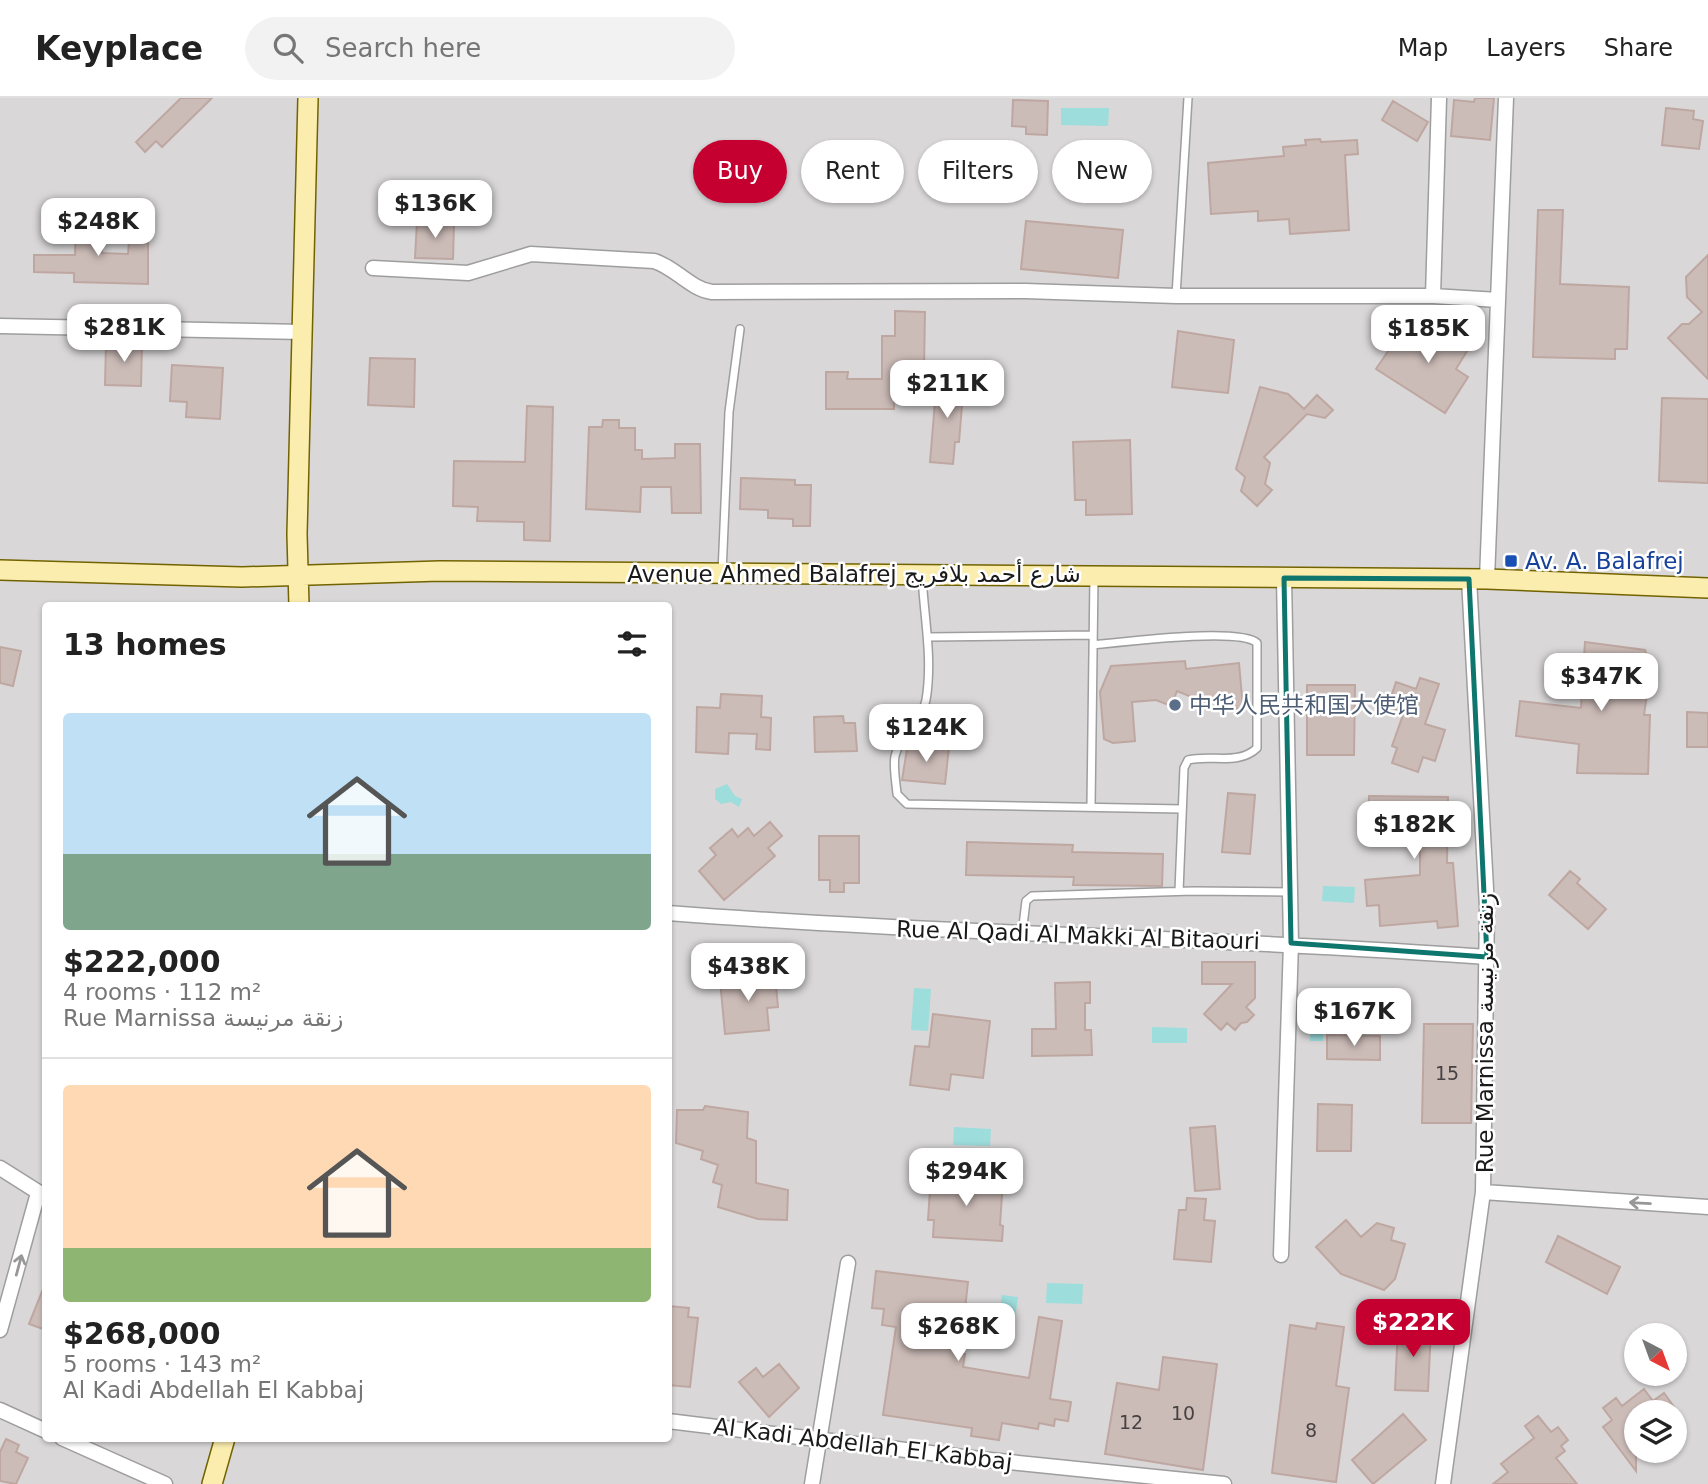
<!DOCTYPE html>
<meta charset="utf-8">
<style>
:root{--surface:#fff;--page:#f2f2f2;--text:#222;--muted:#767676;--line:#e0e0e0;--accent:#c50030}
body{margin:0;font-family:"DejaVu Sans","Noto Sans Arabic","Noto Sans SC",sans-serif;background:var(--page);color:var(--text);height:100vh;display:flex;flex-direction:column;font-size:26px;white-space:nowrap}
*{box-sizing:border-box;margin:0}
p{font-size:23px;color:var(--muted)}
.icon{flex:none;width:38px;height:38px;fill:none;stroke:currentColor;stroke-width:2;stroke-linecap:round;stroke-linejoin:round}
.map{position:relative;flex:1;overflow:hidden}
.panel{position:absolute;left:42px;top:504px;width:630px;height:840px;display:flex;flex-direction:column;background:var(--surface);border-radius:7px;box-shadow:0 2px 5px #0004}
.panel>*{flex:none}
.guide{position:absolute;left:693px;top:42px;width:665px;height:63px;display:flex;gap:14px}
.needle{width:46px;rotate:139deg}
.fabs{position:absolute;left:1624px;top:1225px;display:grid;gap:14px}
.fabs a{display:grid;place-items:center;width:63px;height:63px;border-radius:50%;background:var(--surface);box-shadow:0 2px 5px #0004;font-size:35px}
.price{position:absolute;translate:-50% -60px;padding:0 16px;border-radius:14px;background:#fff;color:#222;font-size:23px;line-height:46px;filter:drop-shadow(0 2px 4px #0008)}
.price::after{content:'';position:absolute;left:50%;top:42px;width:21px;height:16px;margin-left:-10px;background:inherit;clip-path:polygon(0 0,100% 0,50% 100%)}
.price.current{background:var(--accent);color:#fff}
ul{padding:0;list-style:none}
li{display:grid;align-content:center;gap:14px;height:371px;padding:0 21px}
li+li{border-top:2px solid var(--line)}
li span{display:grid;place-items:center;height:217px;border-radius:7px;color:#555}
li>.icon{margin-inline-start:auto}
span .icon{width:126px;height:126px;fill:#fffc;stroke-width:1}
li b{font-size:30px}
h2{display:flex;justify-content:space-between;align-items:center;height:84px;padding:0 21px;font-size:30px}
.tag{padding:0 24px;border-radius:32px;background:var(--surface);box-shadow:0 2px 5px #0004;font-size:24px;line-height:63px}
.tag.current{background:var(--accent);color:#fff}
header{display:flex;align-items:center;gap:42px;box-sizing:border-box;height:98px;padding:0 35px;background:var(--surface);border-bottom:2px solid var(--line)}
header strong{font-size:33px}
nav{display:flex;gap:38px;margin-inline-start:auto;font-size:24px}
.search{width:490px;height:63px;background:var(--page);display:flex;align-items:center;gap:18px;box-sizing:border-box;padding:0 24px;border-radius:38px;color:var(--muted);font-size:26px}
.map>svg:first-child{display:block}
</style>
<header>
<strong>Keyplace</strong>
<div class="search"><svg class="icon" aria-label="search" viewBox="0 0 24 24"><circle cx="10" cy="10" r="6"/><path d="M15 15l6 6"/></svg>Search here</div>
<nav><a>Map</a><a>Layers</a><a>Share</a></nav>
</header>
<div class="map">
<svg width="1708" height="1386" viewBox="0 0 1708 1386">
<rect width="100%" height="100%" fill="#ede5df"/>
<path fill="#d9d7d8" fill-rule="evenodd" d="M0,0H1708V1386H0ZM46,508H668V1340H46ZM1636,1237H1675V1276H1636ZM1636,1314H1675V1353H1636Z"/>
<path fill="#9ddddc" d="M1061,10H1109L1108,28L1061,27Z
M727,686L735,698L742,701L739,709L731,704L721,706L715,701V691Z
M1323,788L1355,789L1354,805L1322,803Z
M914,890L931,891L928,933L911,932Z
M1311,910L1324,911L1323,943H1310Z
M1152,929L1187,930V945H1152Z
M954,1029L991,1031L990,1048L953,1047Z
M1047,1185L1083,1186L1082,1206L1046,1205Z
M1002,1197L1018,1199L1014,1226L998,1223Z"/>
<path fill="#ccbcb8" stroke="#bfa7a1" stroke-width="2" d="M181,0H212L162,49L156,43L145,54L136,44Z
M1475,0H1494L1490,42L1451,38L1454,2L1474,4Z
M1013,2L1048,3L1047,37L1026,36V29L1012,28Z
M1393,3L1428,24L1417,43L1382,22Z
M1666,10L1694,13L1693,21L1703,23L1699,51L1662,47Z
M1320,41L1321,44L1357,42L1358,56L1345,57L1349,132L1290,136L1289,121L1258,123V113L1211,116L1208,65L1284,58L1283,49L1306,47L1305,42Z
M1538,112H1563L1560,186L1629,189L1627,251H1615V261L1533,259Z
M76,119H103L102,155L128,156L129,142H148V186L74,184V175L34,174V157H75Z
M417,123L454,125L453,161L415,160Z
M1026,123L1123,132L1118,180L1021,171Z
M1708,157V281L1668,240L1682,226H1689L1702,214L1687,199L1686,179Z
M895,213L925,214L924,269H895L894,311H826V274H848L847,281H882V238H895Z
M1441,221L1463,235L1456,246L1467,253L1456,271L1468,279L1445,315L1376,271L1397,240L1411,249L1425,228L1433,233Z
M1178,233L1234,242L1228,295L1172,289Z
M106,245L142,246L141,288L105,287Z
M370,260L415,261L414,309L368,307Z
M172,267L223,270L220,321L186,319L187,304L170,303Z
M937,280L964,282L959,344H955L953,366L930,364Z
M1260,289L1288,296L1304,311L1317,297L1333,312L1325,320L1307,316L1264,359L1270,365L1265,386L1272,392L1257,408L1241,393L1245,379L1236,371Z
M1662,300L1708,301V385L1659,383Z
M527,308L553,309L550,443L524,442V424L477,423L478,409L453,408L454,363L525,364Z
M603,322H619V330H635V352H642V361L675,360V346H700L701,415H672L671,389H641L640,414L586,411L589,329H602Z
M1130,342L1132,416L1086,417V402H1075L1073,344Z
M741,380L795,382V387H811L810,428H793V421L768,420V412L740,411Z
M1585,544L1645,552L1651,569L1644,617H1650L1648,676L1577,675L1579,646L1516,638L1520,603L1581,610Z
M0,549L21,553L13,588L0,585Z
M1185,563L1186,571L1239,565L1243,610L1221,612L1220,603L1204,604L1177,593L1171,608L1156,602L1132,604L1135,643L1113,645L1104,641L1100,594L1111,568Z
M1420,580L1439,586L1425,626L1445,632L1435,663L1423,659L1418,674L1392,665L1397,650L1392,648L1404,614L1388,608L1396,584L1416,591Z
M1307,587H1355L1354,657H1307Z
M721,596L762,598L761,619L771,620L770,652L756,651L757,636L729,635L728,656L696,654L697,609L720,610Z
M1687,614L1708,615V649H1687Z
M843,618L844,625H855L857,653L815,654L814,619Z
M908,645L949,649L945,686L902,682Z
M1228,695L1255,697L1250,756L1222,754Z
M1369,698L1448,699L1447,765H1453L1458,828L1438,830L1437,823L1380,828L1379,807L1367,808L1365,782L1420,777V746L1368,745Z
M770,724L782,738L768,750L775,758L724,802L699,773L716,757L710,750L732,731L738,739L748,730L754,738Z
M819,738H859V785H844V794H830V782H819Z
M967,744L1073,747L1072,754L1163,756L1162,788L1073,787L1074,779L966,777Z
M1570,773L1580,781L1577,785L1606,811L1588,831L1549,797Z
M1202,864H1255V900L1246,909L1254,917L1247,924L1241,925L1235,932L1227,925L1221,932L1204,916L1232,886H1202Z
M775,877L778,909L767,910L769,932L725,936L720,882Z
M1090,884V905H1085V932H1091L1092,957L1032,958V931H1056L1055,885Z
M933,916L990,923L983,980L951,976L949,992L910,987L915,948L929,949Z
M1424,926H1473L1471,1025H1422Z
M1327,937L1380,938V962L1327,961Z
M1318,1006L1352,1007L1351,1053H1317Z
M705,1008L748,1014L747,1040L756,1043V1085L788,1092L787,1122L758,1121L718,1109L722,1087L713,1084L718,1067L701,1061L703,1053L676,1045L677,1012H703Z
M1215,1028L1220,1091L1195,1093L1190,1030Z
M931,1077L1003,1082L1000,1127L1003,1128L1002,1143L933,1139L934,1122H928Z
M1187,1100L1206,1101L1204,1122L1215,1123L1211,1164L1174,1161L1179,1112H1186Z
M1346,1122L1361,1139L1377,1125L1394,1130L1391,1142L1405,1146L1395,1181L1384,1192L1341,1176L1316,1149Z
M1558,1138L1620,1169L1607,1196L1546,1164Z
M876,1173L968,1184L960,1256H965L963,1269L1029,1280L1039,1219L1062,1223L1050,1301L1071,1304L1068,1323L1055,1321L1054,1328L1039,1325L1038,1331L1002,1325L999,1342L971,1338L972,1330L883,1317L896,1229L882,1227L884,1211L872,1210Z
M45,1186L46,1187V1232L29,1226Z
M668,1208L689,1210L688,1219L698,1220L690,1289L668,1287Z
M1317,1225L1344,1229L1336,1288L1349,1290L1336,1384L1272,1375L1290,1227L1316,1231Z
M1398,1230L1431,1231L1428,1293L1395,1292Z
M1163,1259L1217,1266L1203,1372L1105,1356L1117,1285L1159,1292Z
M779,1266L799,1290L769,1319L739,1284L756,1270L763,1279Z
M1644,1291L1653,1303L1664,1295L1674,1309L1667,1314H1636V1373L1603,1329L1612,1322L1603,1310L1616,1300L1622,1308Z
M1403,1316L1426,1342L1373,1386L1352,1362Z
M1538,1318L1551,1334L1558,1329L1568,1342L1561,1348L1565,1353L1556,1360L1577,1386H1493L1508,1374L1501,1366L1534,1340L1525,1328Z
M6,1341L19,1347L16,1354L28,1360L16,1386L0,1383V1354Z"/>
<g fill="none" stroke-linecap="round" stroke-linejoin="round">
<g stroke="#9e9e9e" stroke-width="10">
<path id="lane" d="M1176,198L1188,0
M722,475L729,314L740,231
M922,478C924,519 933,560 926,602C922,624 900,636 895,658C893,669 896,684 897,696L907,706L1182,711
M929,539L1092,537
M1093,547C1121,544 1240,529 1257,545V650C1238,668 1211,656 1188,662L1184,670L1179,793
M1091,708L1094,478
M1022,836L1026,803L1032,798L1193,793L1290,794"/>
</g>
<g stroke="#9e9e9e" stroke-width="17">
<path id="street" d="M373,170L468,175L531,156L654,163C675,169 690,191 712,194L1025,193L1176,198H1433L1498,202
M1433,198L1439,0
M0,228L304,234
M1487,481L1506,0
M668,815C941,836 1215,839 1487,859
M0,1070L46,1099
M1483,1094L1708,1109
M1281,1157L1291,845L1284,480
M0,1232L38,1095
M0,1312L46,1333
M668,1323L980,1361L1224,1386
M62,1340L165,1386
M812,1386L848,1165
M1443,1386L1483,1094L1487,809L1469,481"/>
</g>
<g stroke="#726301" stroke-width="22">
<path id="secondary" d="M0,472L242,479L440,473L1487,481L1708,490
M299,508L297,436L308,0
M212,1386L225,1340"/>
</g>
<use href="#lane" stroke="#fff" stroke-width="7"/>
<use href="#street" stroke="#fff" stroke-width="14"/>
<use href="#secondary" stroke="#fbedae" stroke-width="19"/>
</g>
<defs><path id="oneway-shaft" d="M-6 0H5M1.5-3L5.5 0L1.5 3" fill="none" stroke-width="1.6" stroke-linecap="round" stroke-linejoin="round" transform="scale(1.75)"/></defs>
<g stroke="#989898">
<use href="#oneway-shaft" transform="translate(1640 1105) rotate(-177)"/>
<use href="#oneway-shaft" transform="translate(19 1167) rotate(-75)"/>
</g>
<path fill="none" stroke="#0f766e" stroke-width="5" stroke-linejoin="round" d="M1284,480L1469,481L1487,859L1291,845Z"/>
<rect fill="#1a4fb4" stroke="#fff" stroke-width="2.5" x="1504" y="456" width="14" height="14" rx="3.5"/>
<circle fill="#5c6f8a" stroke="#fff" stroke-width="2.5" cx="1175" cy="607" r="7"/>
<g text-anchor="middle" dominant-baseline="central" stroke-width="5" stroke-linejoin="round" paint-order="stroke">
<g font-size="19" fill="#464242">
<text x="1447" y="975">15</text>
<text x="1183" y="1315">10</text>
<text x="1131" y="1324">12</text>
<text x="1311" y="1332">8</text>
</g>
<g font-size="23" fill="#164399" stroke="#fff" text-anchor="start">
<text x="1525" y="463">Av. A. Balafrej</text>
</g>
<g font-size="23" fill="#1a1a1a" stroke="#fff">
<text x="854" y="476">Avenue Ahmed Balafrej شارع أحمد بلافريج</text>
<text transform="translate(1078 837) rotate(2)">Rue Al Qadi Al Makki Al Bitaouri</text>
<text transform="translate(1485 935) rotate(-90)">Rue Marnissa زنقة مرنيسة</text>
<text transform="translate(863 1346) rotate(7)">Al Kadi Abdellah El Kabbaj</text>
</g>
<g font-size="23" fill="#4e5e75" stroke="#fff" text-anchor="start">
<text x="1189" y="607">中华人民共和国大使馆</text>
</g>
</g>
</svg>
<div class="fabs">
<a><svg class="needle" viewBox="-14 -14 28 28"><path d="M0-13l5 13h-10z" fill="#e53935"/><path d="M0 13l5-13h-10z" fill="#767676"/></svg></a>
<a><svg class="icon" aria-label="layers" viewBox="0 0 24 24"><path d="M12 4l9 5-9 5-9-5zM3 14l9 5 9-5"/></svg></a>
</div>
<b class="price" style="left:435px;top:142px">$136K</b>
<b class="price" style="left:98px;top:160px">$248K</b>
<b class="price" style="left:124px;top:266px">$281K</b>
<b class="price" style="left:1428px;top:267px">$185K</b>
<b class="price" style="left:947px;top:322px">$211K</b>
<b class="price" style="left:1601px;top:615px">$347K</b>
<b class="price" style="left:926px;top:666px">$124K</b>
<b class="price" style="left:1414px;top:763px">$182K</b>
<b class="price" style="left:748px;top:905px">$438K</b>
<b class="price" style="left:1354px;top:950px">$167K</b>
<b class="price" style="left:966px;top:1110px">$294K</b>
<b class="price current" style="left:1413px;top:1261px">$222K</b>
<b class="price" style="left:958px;top:1265px">$268K</b>
<div class="guide">
<a class="tag current">Buy</a>
<a class="tag">Rent</a>
<a class="tag">Filters</a>
<a class="tag">New</a>
</div>
<section class="panel">
<h2>13 homes<svg class="icon" aria-label="filters" viewBox="0 0 24 24"><path d="M4 7h16M4 17h16"/><circle cx="9" cy="7" r="2"/><circle cx="15" cy="17" r="2"/></svg></h2>
<ul>
<li><span style="background:linear-gradient(#bfe0f5 65%,#7fa58c 0)"><svg class="icon" aria-label="home" viewBox="0 0 24 24"><path d="M3 11l9-7 9 7M6 9v11h12V9"/></svg></span><div><b>$222,000</b><p>4 rooms · 112 m²</p><p>Rue Marnissa زنقة مرنيسة</p></div></li>
<li><span style="background:linear-gradient(#ffd9b3 75%,#8fb573 0)"><svg class="icon" aria-label="home" viewBox="0 0 24 24"><path d="M3 11l9-7 9 7M6 9v11h12V9"/></svg></span><div><b>$268,000</b><p>5 rooms · 143 m²</p><p>Al Kadi Abdellah El Kabbaj</p></div></li>
</ul>
</section>
</div>
